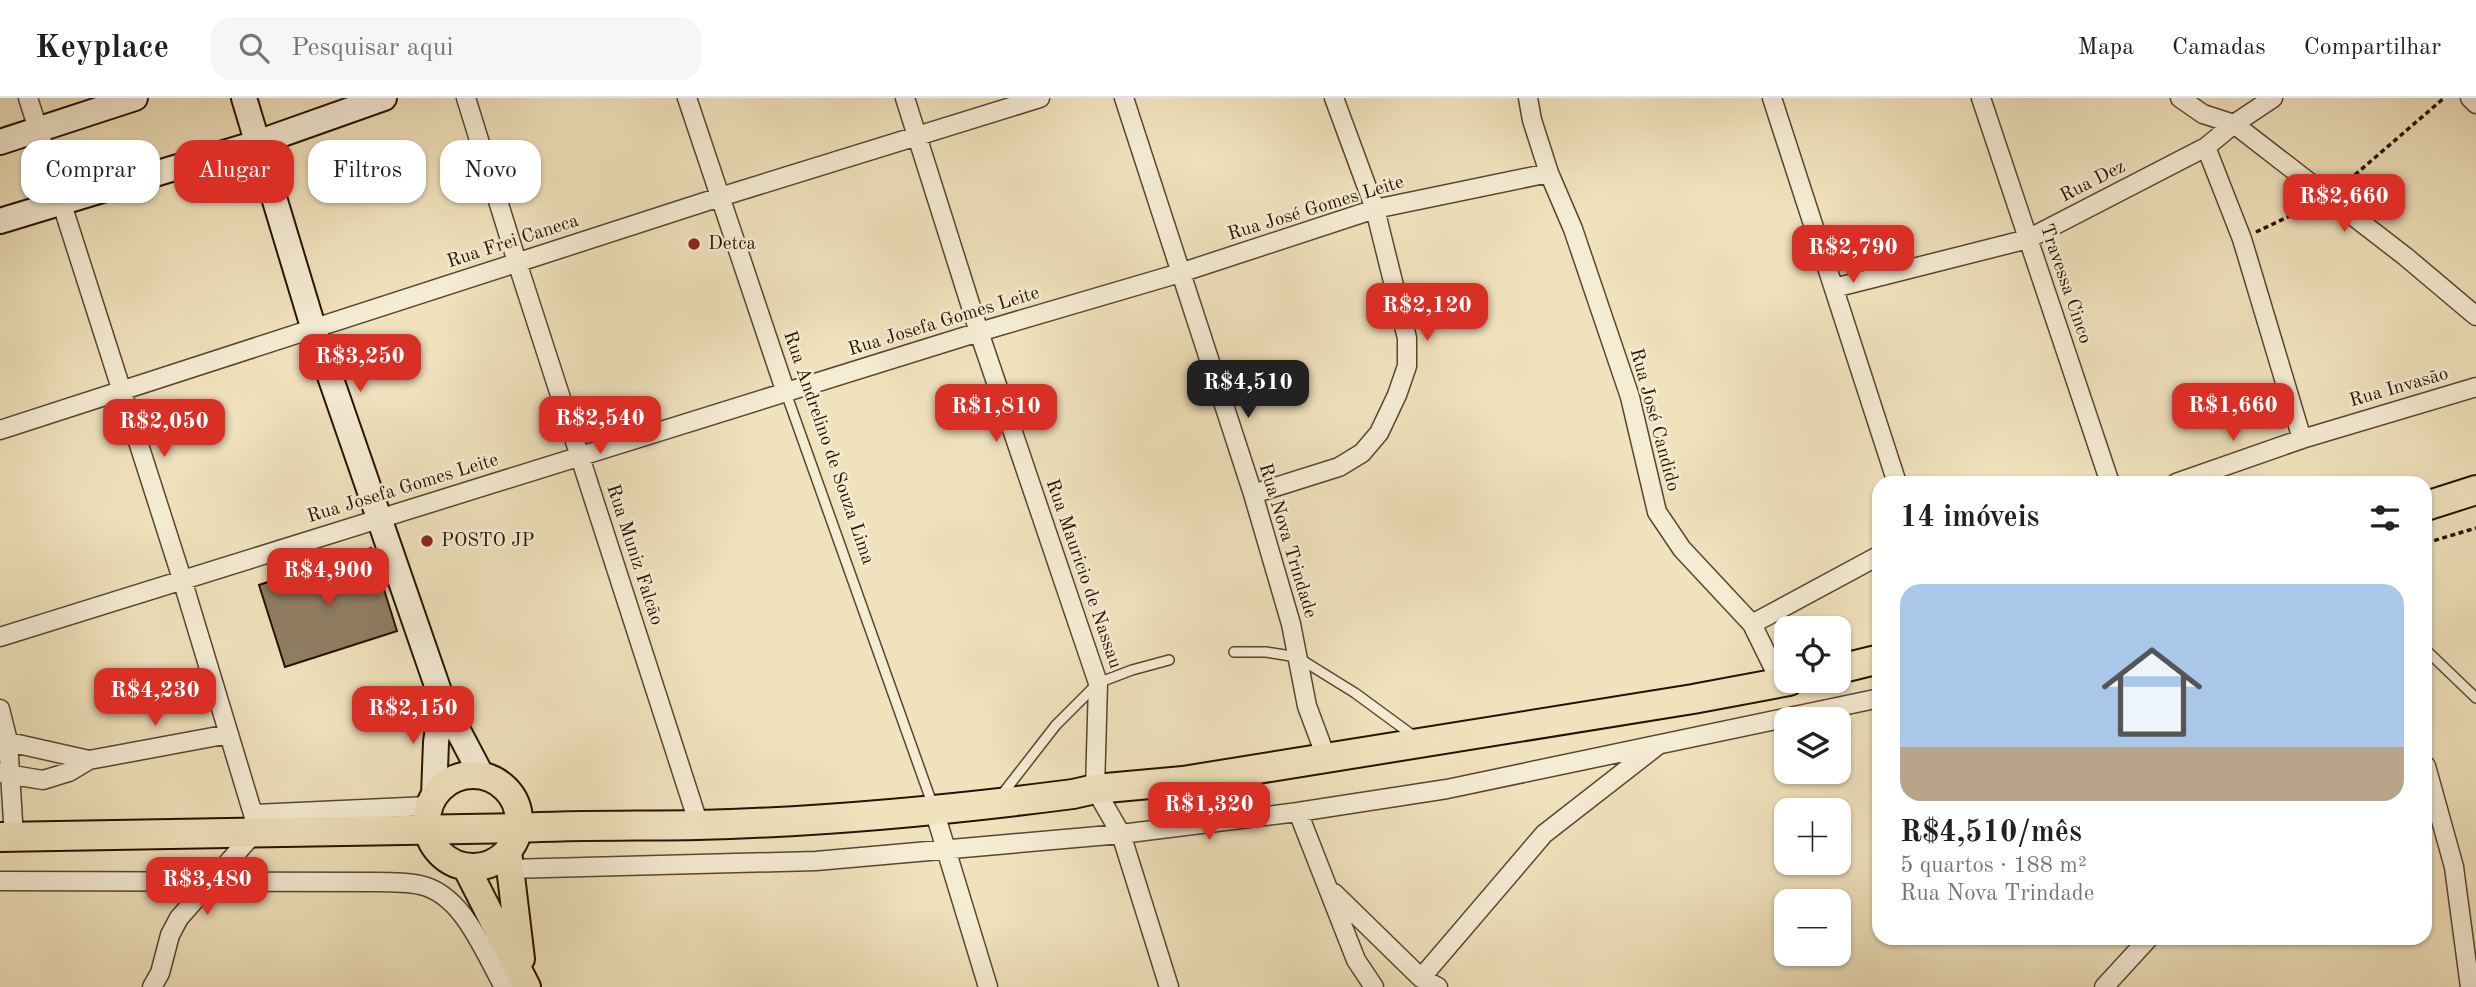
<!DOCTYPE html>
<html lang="pt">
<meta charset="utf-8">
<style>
:root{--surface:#fff;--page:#f6f6f6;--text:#202124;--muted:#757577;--line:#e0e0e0;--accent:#d93025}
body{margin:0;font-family:"Old Standard TT",serif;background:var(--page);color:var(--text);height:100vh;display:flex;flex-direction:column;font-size:26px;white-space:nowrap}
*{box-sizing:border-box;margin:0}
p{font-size:23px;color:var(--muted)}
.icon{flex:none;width:38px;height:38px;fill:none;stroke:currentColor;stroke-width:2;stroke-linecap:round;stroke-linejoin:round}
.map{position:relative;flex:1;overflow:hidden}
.panel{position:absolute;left:1872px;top:378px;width:560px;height:469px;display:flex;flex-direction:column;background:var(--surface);border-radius:21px;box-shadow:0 2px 5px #0004}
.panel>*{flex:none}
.top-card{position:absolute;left:21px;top:42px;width:665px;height:63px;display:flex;gap:14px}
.tools{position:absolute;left:1774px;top:518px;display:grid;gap:14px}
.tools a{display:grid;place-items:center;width:77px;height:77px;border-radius:14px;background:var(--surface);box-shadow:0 2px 5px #0004;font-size:35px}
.price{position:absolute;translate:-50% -60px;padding:0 16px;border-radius:14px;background:var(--accent);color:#fff;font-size:23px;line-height:46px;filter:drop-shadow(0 2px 4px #0008)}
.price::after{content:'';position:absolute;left:50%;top:42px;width:21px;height:16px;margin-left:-10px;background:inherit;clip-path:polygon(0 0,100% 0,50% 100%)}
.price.selected{background:#222;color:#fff}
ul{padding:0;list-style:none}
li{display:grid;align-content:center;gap:14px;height:371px;padding:0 28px}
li+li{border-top:2px solid var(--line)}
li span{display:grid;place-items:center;height:217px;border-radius:21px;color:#555}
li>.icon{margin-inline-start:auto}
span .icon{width:126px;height:126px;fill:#fffc;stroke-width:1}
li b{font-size:30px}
h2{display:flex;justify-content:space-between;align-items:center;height:84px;padding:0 28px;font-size:30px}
.pill{padding:0 24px;border-radius:21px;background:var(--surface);box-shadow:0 2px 5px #0004;font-size:24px;line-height:63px}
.pill.selected{background:var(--accent);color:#fff}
header{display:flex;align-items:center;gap:42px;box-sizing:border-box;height:98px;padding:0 35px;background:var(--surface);border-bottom:2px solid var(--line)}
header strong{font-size:33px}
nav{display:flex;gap:38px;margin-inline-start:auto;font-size:24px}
.search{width:490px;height:63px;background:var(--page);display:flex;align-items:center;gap:18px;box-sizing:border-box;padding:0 24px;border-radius:21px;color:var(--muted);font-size:26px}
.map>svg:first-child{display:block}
</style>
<header>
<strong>Keyplace</strong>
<div class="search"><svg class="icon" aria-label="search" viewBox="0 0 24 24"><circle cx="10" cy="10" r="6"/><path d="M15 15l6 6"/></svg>Pesquisar aqui</div>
<nav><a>Mapa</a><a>Camadas</a><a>Compartilhar</a></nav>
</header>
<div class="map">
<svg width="2476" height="889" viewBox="0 0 2476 889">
<rect width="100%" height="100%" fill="#f0e2bd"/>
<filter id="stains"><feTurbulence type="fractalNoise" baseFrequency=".00286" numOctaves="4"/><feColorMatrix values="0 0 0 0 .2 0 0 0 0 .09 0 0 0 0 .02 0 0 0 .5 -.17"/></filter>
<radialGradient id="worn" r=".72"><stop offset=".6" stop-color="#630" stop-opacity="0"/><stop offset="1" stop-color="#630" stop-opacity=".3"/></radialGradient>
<path fill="#907e62" stroke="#281100" stroke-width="2" d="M371,450L397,533L285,569L259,487Z"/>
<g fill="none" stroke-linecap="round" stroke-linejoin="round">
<g stroke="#5a452f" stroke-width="12">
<path id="service" d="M786,295L933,708
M2426,552L2476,600
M1234,554H1266L1297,559L1355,595L1415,639
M1000,699L1056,627L1098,585L1132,572L1169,562"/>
</g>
<g stroke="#5a452f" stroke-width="21">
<path id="minor" d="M28,0L182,481L253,716L256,733L179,820L170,837L160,875L152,889
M466,0L517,164L699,727
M687,0L786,295
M905,0L979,234L1098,585L1095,691L1121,736L1169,889
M1124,0L1253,396L1291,526L1307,608L1326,659
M1528,0L1532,22L1549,75L1573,131L1630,299L1657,414L1682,451L1752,526L1781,585
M1772,0L1897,385
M1981,0L2110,385
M2180,0L2203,16L2234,26L2273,0
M2470,0L2476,6
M1834,190L2028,141L2206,49
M2476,218L2406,159L2234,26L2206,49L2242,141L2302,341L2476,289
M0,332L720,99L1040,0
M2176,385L2302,341
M1253,396L1339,369L1362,355L1379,335L1397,297L1407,268V240L1375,111L1334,0
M1752,526L1880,457
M0,539L979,234L1180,175L1375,111L1549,75
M0,611L8,643L14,739
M0,642L89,662
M2426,668L2454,769L2470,889
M0,675L43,682L69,674L89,662L229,636
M934,712L988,889
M1298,714L1356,862L1374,889
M253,716L429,708
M509,771L816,763L1121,736L1298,714L1447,691L1880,600
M0,783L376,784C390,784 406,784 420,787C463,796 484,854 504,889
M1334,795L1421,880L1438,889
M1421,880L1544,736L1657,648
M2104,889L2149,840"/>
</g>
<g stroke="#281100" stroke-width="28">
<path id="secondary" d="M244,0L314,232L442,602L482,678
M0,44L135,0
M0,123L257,45L384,0
M434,698L436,644L442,602"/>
</g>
<g stroke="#281100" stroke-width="30">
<path id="primary" d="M427 723a46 46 0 1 1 92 0a46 46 0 1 1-92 0Z
M508,753L521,861
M466,769L527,889"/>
</g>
<g stroke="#281100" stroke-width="32">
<path id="trunk" d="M2426,408L2476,392
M1839,571L1880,561
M0,739L518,730C578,727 638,728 698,727C824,724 949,712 1073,696L1095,691L1183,683L1693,601L1789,583"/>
</g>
<path stroke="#281100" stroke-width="3.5" stroke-dasharray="5 3.5" stroke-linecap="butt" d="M2342,88L2444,0
M2256,134L2313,107
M2426,445L2476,430"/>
<use href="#service" stroke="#f5ecd4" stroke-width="9"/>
<use href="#minor" stroke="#f5ecd4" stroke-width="18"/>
<use href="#secondary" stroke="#f5ecd4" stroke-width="24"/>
<use href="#primary" stroke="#f0e2bd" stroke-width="26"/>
<use href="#trunk" stroke="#f0e2bd" stroke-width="28"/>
</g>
<g fill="#8f2418" stroke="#f5ecd4" stroke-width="2.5">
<circle cx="694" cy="146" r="7"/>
<circle cx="427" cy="443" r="7"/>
</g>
<g text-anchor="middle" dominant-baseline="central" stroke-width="5" stroke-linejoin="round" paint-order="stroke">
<g font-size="19" fill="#281100" stroke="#f5ecd4">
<text transform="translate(2093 84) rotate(-27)">Rua Dez</text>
<text transform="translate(1316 111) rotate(-17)">Rua José Gomes Leite</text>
<text transform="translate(513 144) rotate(-18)">Rua Frei Caneca</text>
<text transform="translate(2065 186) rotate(71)">Travessa Cinco</text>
<text transform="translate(944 224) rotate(-17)">Rua Josefa Gomes Leite</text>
<text transform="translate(2399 290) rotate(-16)">Rua Invasão</text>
<text transform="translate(1654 322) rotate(75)">Rua José Candido</text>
<text transform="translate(828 350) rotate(71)">Rua Andrelino de Souza Lima</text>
<text transform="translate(403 391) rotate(-17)">Rua Josefa Gomes Leite</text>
<text transform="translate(1287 443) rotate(73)">Rua Nova Trindade</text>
<text transform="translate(634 457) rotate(72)">Rua Muniz Falcão</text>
<text transform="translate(1083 476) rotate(71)">Rua Mauricio de Nassau</text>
</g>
<g font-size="19" fill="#281100" stroke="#f5ecd4" text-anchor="start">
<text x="708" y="146">Detca</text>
<text x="441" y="443">POSTO JP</text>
</g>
</g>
<rect width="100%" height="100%" filter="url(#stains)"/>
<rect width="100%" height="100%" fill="url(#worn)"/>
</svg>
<div class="tools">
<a><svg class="icon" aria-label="locate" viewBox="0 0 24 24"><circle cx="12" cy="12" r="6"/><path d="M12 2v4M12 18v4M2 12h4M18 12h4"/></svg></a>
<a><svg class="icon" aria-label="layers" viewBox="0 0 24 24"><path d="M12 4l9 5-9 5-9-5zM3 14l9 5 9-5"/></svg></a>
<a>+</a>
<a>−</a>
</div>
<b class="price" style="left:2344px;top:136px">R$2,660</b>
<b class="price" style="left:1853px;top:187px">R$2,790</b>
<b class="price" style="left:1427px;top:245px">R$2,120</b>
<b class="price" style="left:360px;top:296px">R$3,250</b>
<b class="price selected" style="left:1248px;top:322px">R$4,510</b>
<b class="price" style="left:2233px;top:345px">R$1,660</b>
<b class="price" style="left:996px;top:346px">R$1,810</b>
<b class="price" style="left:600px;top:358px">R$2,540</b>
<b class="price" style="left:164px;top:361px">R$2,050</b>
<b class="price" style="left:328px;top:510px">R$4,900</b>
<b class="price" style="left:155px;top:630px">R$4,230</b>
<b class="price" style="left:413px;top:648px">R$2,150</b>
<b class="price" style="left:1209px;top:744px">R$1,320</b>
<b class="price" style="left:207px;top:819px">R$3,480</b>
<div class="top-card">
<a class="pill">Comprar</a>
<a class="pill selected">Alugar</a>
<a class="pill">Filtros</a>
<a class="pill">Novo</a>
</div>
<section class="panel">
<h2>14 imóveis<svg class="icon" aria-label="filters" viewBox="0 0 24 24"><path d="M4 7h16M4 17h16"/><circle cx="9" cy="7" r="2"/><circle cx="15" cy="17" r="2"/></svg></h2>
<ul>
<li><span style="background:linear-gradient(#a9c7e8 75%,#b9a48a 0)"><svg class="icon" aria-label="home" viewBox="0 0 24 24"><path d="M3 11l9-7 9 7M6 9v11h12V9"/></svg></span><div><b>R$4,510/mês</b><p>5 quartos · 188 m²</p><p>Rua Nova Trindade</p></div></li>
</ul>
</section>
</div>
